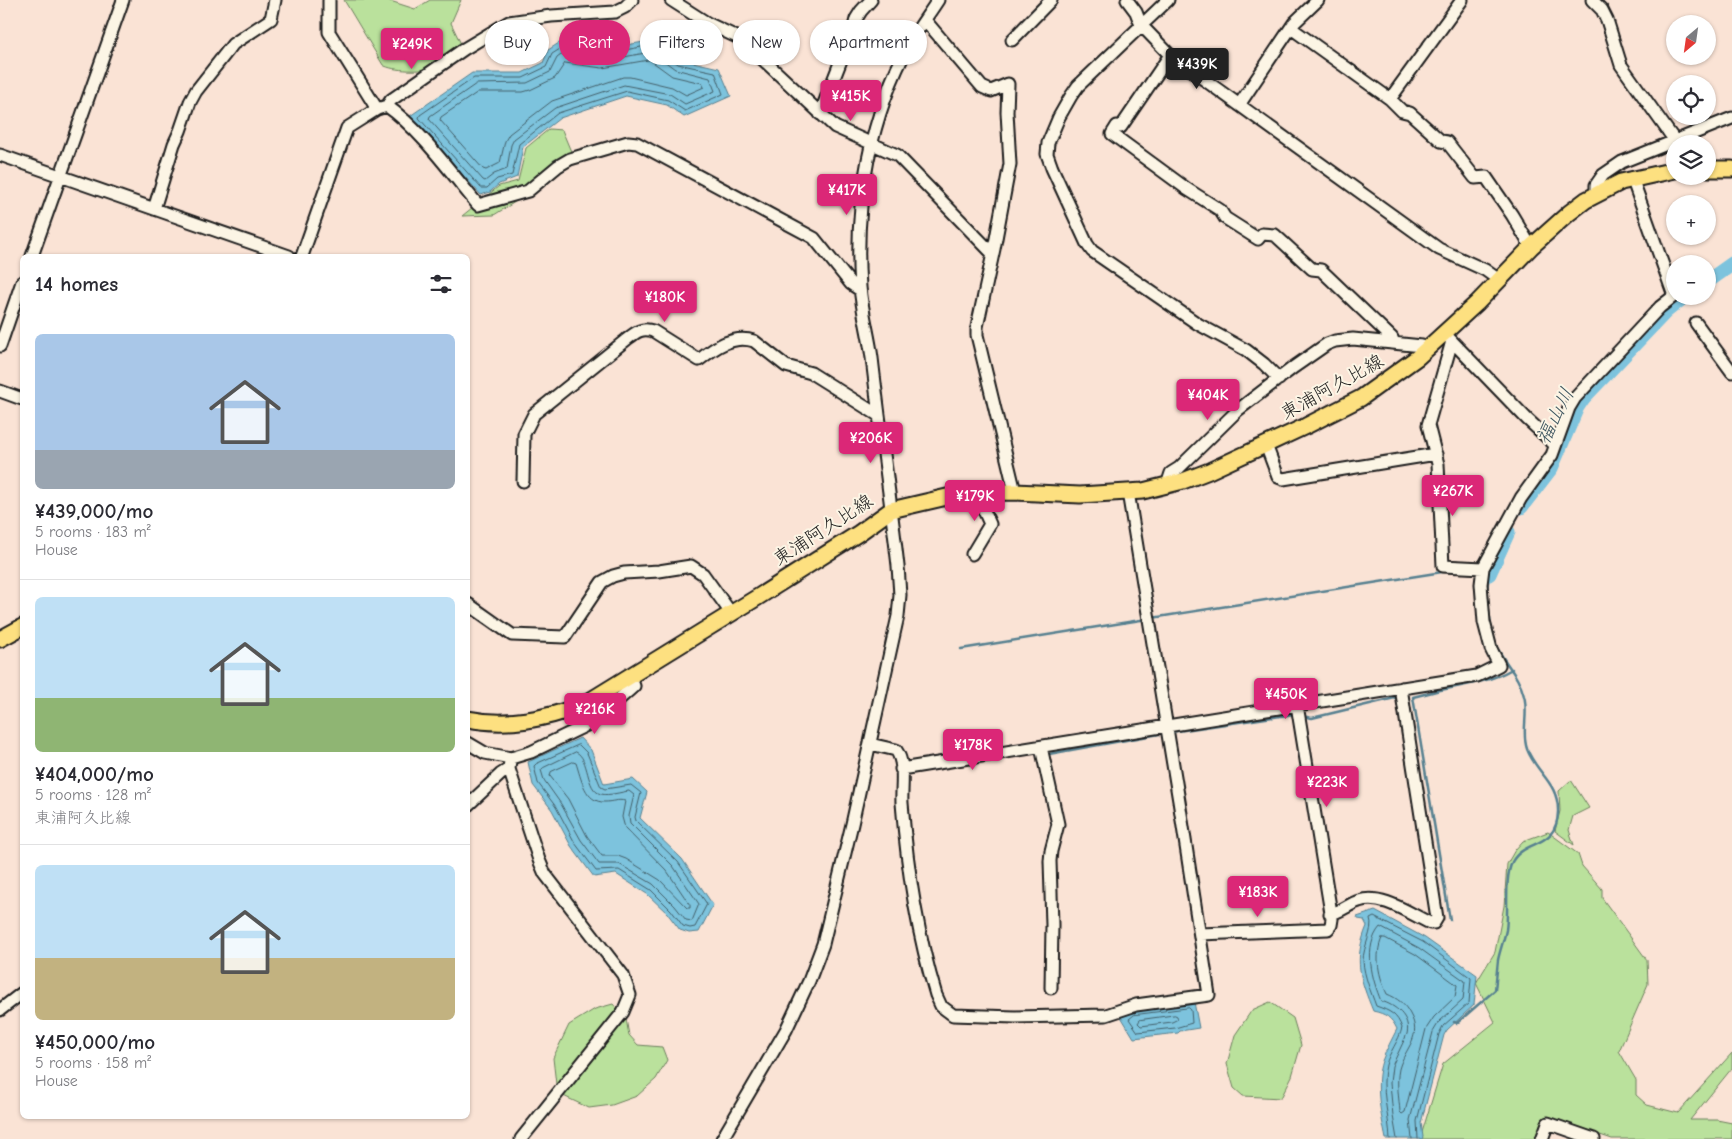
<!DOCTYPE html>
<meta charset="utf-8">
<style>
:root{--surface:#fff;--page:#f2f2f3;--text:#2b2b33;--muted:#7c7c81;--line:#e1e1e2;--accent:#db2777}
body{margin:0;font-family:"Comic Neue","Klee One",sans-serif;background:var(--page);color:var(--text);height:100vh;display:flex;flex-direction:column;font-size:19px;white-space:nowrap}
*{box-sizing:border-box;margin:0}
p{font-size:16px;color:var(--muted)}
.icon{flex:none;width:28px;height:28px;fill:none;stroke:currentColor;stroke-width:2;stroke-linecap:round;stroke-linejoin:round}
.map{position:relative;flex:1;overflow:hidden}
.details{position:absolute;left:20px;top:254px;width:450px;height:865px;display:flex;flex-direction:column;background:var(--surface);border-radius:8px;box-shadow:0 1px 4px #0004}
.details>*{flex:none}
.guide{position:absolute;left:485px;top:20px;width:475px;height:45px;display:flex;gap:10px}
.needle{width:32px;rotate:209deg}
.fabs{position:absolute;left:1666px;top:15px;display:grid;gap:10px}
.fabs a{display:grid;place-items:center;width:50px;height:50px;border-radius:50%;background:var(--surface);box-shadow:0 1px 4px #0004;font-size:25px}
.price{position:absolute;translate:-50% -42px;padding:0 11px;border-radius:5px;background:var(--accent);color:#fff;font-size:16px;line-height:32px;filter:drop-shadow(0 1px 2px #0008)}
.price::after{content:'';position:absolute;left:50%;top:30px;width:15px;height:11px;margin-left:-8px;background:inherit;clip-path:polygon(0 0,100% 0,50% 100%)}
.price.current{background:#222;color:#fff}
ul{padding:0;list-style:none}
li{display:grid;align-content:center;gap:10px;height:265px;padding:0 15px}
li+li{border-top:1px solid var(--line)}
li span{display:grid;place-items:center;height:155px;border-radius:8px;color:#555}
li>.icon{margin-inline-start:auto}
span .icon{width:90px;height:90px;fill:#fffc;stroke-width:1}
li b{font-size:21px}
h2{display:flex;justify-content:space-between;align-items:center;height:60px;padding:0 15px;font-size:21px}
.tag{padding:0 18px;border-radius:22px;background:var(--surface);box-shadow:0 1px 4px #0004;font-size:18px;line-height:45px}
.tag.current{background:var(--accent);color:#fff}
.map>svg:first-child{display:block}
</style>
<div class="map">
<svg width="1732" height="1139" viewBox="0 0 1732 1139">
<rect width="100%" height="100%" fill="#fae3d5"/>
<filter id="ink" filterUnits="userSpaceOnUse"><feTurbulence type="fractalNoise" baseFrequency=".02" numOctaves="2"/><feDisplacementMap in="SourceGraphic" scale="10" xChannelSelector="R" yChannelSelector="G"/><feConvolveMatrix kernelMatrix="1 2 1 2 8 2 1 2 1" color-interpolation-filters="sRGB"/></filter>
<g filter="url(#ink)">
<path fill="#bae19c" stroke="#6b7e5c" d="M344,0H387L415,9L430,0H461L451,23L461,44C453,51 443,62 434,67C424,72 392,71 383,65Z
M549,129L562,130L572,154L523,197L494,215L462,216L499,186L518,181L526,148Z
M1571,780L1589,808L1573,816L1569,830L1574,845L1555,831L1560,811L1559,791Z
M1548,832L1578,854L1582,866L1602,889V898L1647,960L1648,984L1619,1051L1636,1080V1095L1647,1105L1678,1113L1732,1053V1068L1690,1120H1717L1732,1123V1139H1612L1547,1117L1539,1139H1420L1443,1064L1495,1022L1476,983L1495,952L1504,906L1507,864L1515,850L1523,841Z
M1270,1002L1293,1018L1301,1045L1292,1076L1281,1098L1243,1096L1234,1088L1227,1064L1235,1035L1252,1010Z
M613,1004L626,1019L629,1035L638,1045L662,1047L667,1060L656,1079L637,1096L612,1105L589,1108L557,1093L553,1058L569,1025L595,1009Z"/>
<path fill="#7dc3dd" stroke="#568090" d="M656,40L680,59L719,68L731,96L684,117L667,105L626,96L560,118L523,147L517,177L499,184L490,192L481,195L410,116L472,73H522L543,63L548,50L559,43L602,49Z
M580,738L591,750L604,784L633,779L647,792L640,818L682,859L713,905L699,932L689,933L680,930L667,913L647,894L616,874L594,877L571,846L552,810L533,785L528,762Z
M1375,911L1425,938L1477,975L1474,1005L1447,1030L1444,1035L1421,1123L1423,1137L1422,1139H1386C1381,1115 1374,1085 1382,1061C1386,1050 1392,1039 1397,1029C1391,1017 1386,1014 1373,1011C1360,979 1353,960 1367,926L1364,920L1358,919L1357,917Z
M1194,1002L1199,1028L1180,1031L1178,1033L1134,1038L1120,1015L1132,1010Z"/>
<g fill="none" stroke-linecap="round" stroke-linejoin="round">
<path stroke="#435f69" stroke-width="1" d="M654,45L678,64L715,72L723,94L685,111L668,100L627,91L558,113L519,144L512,175L497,179L487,188H481L419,118L420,115L474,78H523L546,67L552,54L560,49L602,54Z
M652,52L675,69L710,78L715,91L685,104L670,94L624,85L555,108L514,139L511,145L507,169L494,174L485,181L483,180L429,119L430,116L476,84L527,83L550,72L557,58L561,55L602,61Z
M650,60L672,76L702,83L704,87L686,95L672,87L630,77H623L552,101L509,134L505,141L500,163L486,170L483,169L440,120L441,117L478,92H523L530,90L555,78L565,63L602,68Z
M579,745L587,753L601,787L605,789L631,785L641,793L635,817L636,821L678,862L707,904L695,927L690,928L683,926L671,910L651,890L619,870L596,871L575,843L556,807L538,783L534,766L536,764Z
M576,752C590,758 585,790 601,794C609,796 621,792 629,791L634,795L629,816L630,823L673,866L699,904L692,921L686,920L675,906L653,884L619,864H599L581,840L561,804L544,780L541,770L543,768Z
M573,762L576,763C581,778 585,803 605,802C612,802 618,799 625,801L622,817L625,828L667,871L690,905V908H687L660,880L626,859L618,856H602L587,836L568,799L550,776L551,772Z
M1382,938H1385L1415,954L1457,985L1455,997L1434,1017L1426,1029L1405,1112L1402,1114L1400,1112C1399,1098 1396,1083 1399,1069C1405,1047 1423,1037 1410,1014C1405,1004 1397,998 1387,994C1379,977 1374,956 1382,938Z
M1189,1008L1191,1010L1192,1023L1175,1028L1138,1032L1129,1019L1134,1015Z
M1175,1015L1177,1016L1178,1019L1172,1022L1141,1026L1138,1023L1140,1020Z
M1390,1139C1389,1114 1380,1089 1386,1065C1389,1052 1399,1041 1402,1028C1397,1014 1390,1011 1376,1006C1371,992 1364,976 1363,961C1363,946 1374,930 1370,919L1374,917L1423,942L1471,978L1469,1003L1443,1026L1439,1034L1417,1121L1418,1139
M1397,1139L1393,1116L1390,1083L1392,1066L1407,1034C1411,1017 1395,1005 1381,1001C1372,979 1363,947 1380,927L1419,948L1465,981L1463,1000L1439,1022L1433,1032L1410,1120L1412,1139"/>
<path stroke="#568090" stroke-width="2.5" d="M1486,573L1489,574L1487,590
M1152,618L1442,572H1453
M961,649L1147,619
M1302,716L1312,718L1399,697
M1171,732L1294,714
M1049,754L1165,733
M1450,920L1413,697C1425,694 1438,690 1451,688C1473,684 1493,680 1512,669
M1454,1022L1457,1023L1495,990C1496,980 1497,970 1498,960C1500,950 1504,940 1506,930C1509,910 1504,880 1512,862C1524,839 1557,849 1558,812C1559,783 1536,773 1527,749C1521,732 1529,713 1524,696C1519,675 1503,662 1495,643C1491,631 1490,618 1488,605"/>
<path stroke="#7dc3dd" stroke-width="15" d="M1708,281L1732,264
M1521,507L1551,468L1577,407L1583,398L1665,312L1685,296
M1489,574L1508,532"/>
<g stroke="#1c1c1c" stroke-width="15">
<path id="minor" d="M329,0V32L377,109
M671,0L707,23L741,39L835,127L897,155L993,254
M1127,0L1136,12L1141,25L1170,55L1439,249L1485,270L1499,280
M1168,0L1078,86L1071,96L1059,117L1048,143L1047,154L1052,168L1087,244L1092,251L1198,324L1246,350L1264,364L1279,379
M1592,0L1602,10L1607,20L1621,65L1675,141
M925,20L982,87L991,91L1008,84L1007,112L1010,164L994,249L977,327V335L1015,492
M1291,28L1390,99L1402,111L1410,113L1441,141L1447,142L1475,178L1486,177L1512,215L1531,247
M1012,40L1051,0
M1170,55L1121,127L1117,126L1112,134L1187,189L1220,210L1225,218L1258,239L1262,234L1275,235L1312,269L1321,270L1392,338L1394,343
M1390,99L1462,0
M1239,105L1294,23L1318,0
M387,106C420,129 452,174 478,205L528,191L558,166L570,159L628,142L637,143L814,238L851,284L860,290
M820,114L854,27L856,19L861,11L871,0
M0,155L289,256
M1596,194V185L1603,175L1622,162L1732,118
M154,209L174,144L180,131L190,102L196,91L233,44L271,19L275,0
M32,256L123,0
M302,256L347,128L377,109L387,106L391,100L464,49L509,22L551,16L615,12L625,7L632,0
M1696,323L1732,372
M1447,336L1527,419L1555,445
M1452,341L1428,425L1438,464L1443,566L1483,568
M0,346L22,282
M0,391L22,399
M1266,445L1278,477L1283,479L1436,454
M523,481L524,434L534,414L626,340C635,333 641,327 653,331L699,360C714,348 733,334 754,341L786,366L811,373L878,415
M1167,485L1171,473L1179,468L1238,410L1294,367L1327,344L1335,341L1353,339L1422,346L1428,349
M972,554L990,524L980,502L979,493
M468,604L512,635L565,637L602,582L613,576L624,573L659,571L691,566L703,574L731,613
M468,743L485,753L511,758L531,752L593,722L634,686L630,676
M870,744L896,750C906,764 901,787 902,803C907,867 917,933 936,995L941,1006L953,1015L1015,1017L1106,1015L1136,1005L1209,995L1179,801L1128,492
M1041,747L1058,824L1051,851L1050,861L1052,925L1051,988
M509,769L539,860L545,874L623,975L630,995L623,1012L521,1139
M901,769L1477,676L1499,665L1491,649L1484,622L1481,584L1483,568L1521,498L1552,455L1569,408L1575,398L1660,307L1674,296L1632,178
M468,805L501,774L509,769L510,761
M1330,914C1341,912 1349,904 1359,901C1382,893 1410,914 1430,923H1434L1437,918L1401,688
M1200,934L1328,929L1331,925L1332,919L1297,705
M0,1010L22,993
M722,1139L786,1030L809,981L823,944L852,824L898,616L900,595L898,566C890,496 880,427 872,358C869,335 862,311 860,287C854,203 870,115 911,41C919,27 929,14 938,0
M1542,1139L1548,1123L1594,1139"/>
</g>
<g stroke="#1c1c1c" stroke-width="19">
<path id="major" d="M1708,169H1732
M0,639L22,627
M468,719C507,727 545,719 583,705L758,597L859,533L891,510L964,493L1015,492L1080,495L1143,491L1183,481L1209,471L1306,426L1361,398L1418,357L1477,303L1531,247L1569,213L1586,200L1621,182L1675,170"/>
</g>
<use href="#minor" stroke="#fcf5e5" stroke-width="11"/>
<use href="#major" stroke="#fde080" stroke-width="15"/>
</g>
</g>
<g text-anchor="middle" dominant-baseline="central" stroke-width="4" stroke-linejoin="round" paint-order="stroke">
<g font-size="19" fill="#1c1c1c" stroke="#fcf5e5">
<text transform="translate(1332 387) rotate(-29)">東浦阿久比線</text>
<text transform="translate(823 530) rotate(-33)">東浦阿久比線</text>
</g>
<g font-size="20" font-style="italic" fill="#3e5660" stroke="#fcf5e5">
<text transform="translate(1555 416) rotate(-63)">福山川</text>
</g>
</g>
</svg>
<div class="fabs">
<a><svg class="needle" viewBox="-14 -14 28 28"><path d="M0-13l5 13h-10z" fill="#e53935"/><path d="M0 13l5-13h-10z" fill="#7c7c81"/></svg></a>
<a><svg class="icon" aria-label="locate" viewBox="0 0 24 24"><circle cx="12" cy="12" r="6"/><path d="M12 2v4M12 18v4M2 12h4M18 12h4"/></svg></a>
<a><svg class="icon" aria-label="layers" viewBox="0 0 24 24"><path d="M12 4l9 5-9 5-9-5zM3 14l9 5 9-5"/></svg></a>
<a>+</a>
<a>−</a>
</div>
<b class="price" style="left:412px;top:70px">¥249K</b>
<b class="price current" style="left:1197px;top:90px">¥439K</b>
<b class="price" style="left:851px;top:122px">¥415K</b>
<b class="price" style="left:847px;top:216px">¥417K</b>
<b class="price" style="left:665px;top:323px">¥180K</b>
<b class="price" style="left:1208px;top:421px">¥404K</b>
<b class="price" style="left:871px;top:464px">¥206K</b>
<b class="price" style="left:1453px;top:517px">¥267K</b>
<b class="price" style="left:975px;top:522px">¥179K</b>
<b class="price" style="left:1286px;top:720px">¥450K</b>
<b class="price" style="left:595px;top:735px">¥216K</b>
<b class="price" style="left:973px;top:771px">¥178K</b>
<b class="price" style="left:1327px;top:808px">¥223K</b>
<b class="price" style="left:1258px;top:918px">¥183K</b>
<div class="guide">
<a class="tag">Buy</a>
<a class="tag current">Rent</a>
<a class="tag">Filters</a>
<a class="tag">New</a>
<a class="tag">Apartment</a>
</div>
<section class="details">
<h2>14 homes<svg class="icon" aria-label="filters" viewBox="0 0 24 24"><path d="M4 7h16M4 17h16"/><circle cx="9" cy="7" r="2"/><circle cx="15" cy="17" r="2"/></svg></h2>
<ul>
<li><span style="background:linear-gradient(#a9c7e8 75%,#9aa5b1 0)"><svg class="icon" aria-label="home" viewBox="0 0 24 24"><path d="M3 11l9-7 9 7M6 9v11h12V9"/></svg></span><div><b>¥439,000/mo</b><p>5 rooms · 183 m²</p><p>House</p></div></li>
<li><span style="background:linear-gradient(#bfe0f5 65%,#8fb573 0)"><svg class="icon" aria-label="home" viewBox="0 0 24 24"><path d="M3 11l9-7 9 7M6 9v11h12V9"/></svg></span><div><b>¥404,000/mo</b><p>5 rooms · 128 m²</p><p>東浦阿久比線</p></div></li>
<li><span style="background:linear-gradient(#bfe0f5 60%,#c2b280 0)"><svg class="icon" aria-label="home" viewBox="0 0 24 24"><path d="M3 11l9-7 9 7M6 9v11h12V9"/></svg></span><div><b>¥450,000/mo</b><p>5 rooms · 158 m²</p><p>House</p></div></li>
</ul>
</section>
</div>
